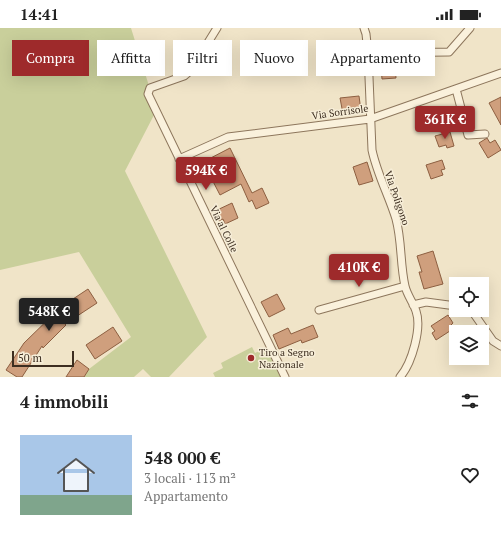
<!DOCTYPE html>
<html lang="it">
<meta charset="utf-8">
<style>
:root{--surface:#fff;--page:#f2f2f2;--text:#222;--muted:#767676;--accent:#9e2a2b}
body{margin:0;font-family:"PT Serif",serif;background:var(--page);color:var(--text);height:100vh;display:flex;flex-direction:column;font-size:15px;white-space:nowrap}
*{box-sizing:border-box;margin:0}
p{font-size:13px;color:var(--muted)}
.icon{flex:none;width:22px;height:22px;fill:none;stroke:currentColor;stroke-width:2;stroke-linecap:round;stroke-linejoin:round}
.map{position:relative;height:349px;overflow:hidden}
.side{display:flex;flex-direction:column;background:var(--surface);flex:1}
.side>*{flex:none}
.banner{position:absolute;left:12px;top:12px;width:477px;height:36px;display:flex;gap:8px}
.controls{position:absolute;left:449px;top:249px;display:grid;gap:8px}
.controls a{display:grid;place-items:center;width:40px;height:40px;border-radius:0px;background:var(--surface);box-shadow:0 4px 16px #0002;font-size:20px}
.scale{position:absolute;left:12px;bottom:10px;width:62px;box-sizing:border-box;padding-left:4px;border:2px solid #3d2e20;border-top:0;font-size:11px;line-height:14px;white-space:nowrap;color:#3d2e20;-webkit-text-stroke:3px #f7eed8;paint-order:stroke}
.price{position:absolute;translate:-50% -34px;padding:0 9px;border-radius:4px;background:var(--accent);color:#fff;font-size:13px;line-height:26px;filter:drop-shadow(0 1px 2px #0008)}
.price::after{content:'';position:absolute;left:50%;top:24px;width:12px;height:9px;margin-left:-6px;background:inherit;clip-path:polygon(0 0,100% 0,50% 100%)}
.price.selected{background:#222;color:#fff}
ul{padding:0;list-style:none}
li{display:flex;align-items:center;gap:12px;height:100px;padding:0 20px}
li span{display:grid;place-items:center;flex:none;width:112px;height:80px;border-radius:0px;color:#555}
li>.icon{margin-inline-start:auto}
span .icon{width:48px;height:48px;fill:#fffc;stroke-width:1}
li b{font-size:17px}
h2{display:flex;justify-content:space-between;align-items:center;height:48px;padding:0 20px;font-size:17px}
.pill{padding:0 14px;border-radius:0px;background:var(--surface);box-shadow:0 4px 16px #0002;font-size:14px;line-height:36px}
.pill.selected{background:var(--accent);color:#fff}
.status{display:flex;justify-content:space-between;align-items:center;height:28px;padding:0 20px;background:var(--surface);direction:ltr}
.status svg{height:11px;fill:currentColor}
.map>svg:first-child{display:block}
</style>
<div class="status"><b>14:41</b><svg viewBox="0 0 49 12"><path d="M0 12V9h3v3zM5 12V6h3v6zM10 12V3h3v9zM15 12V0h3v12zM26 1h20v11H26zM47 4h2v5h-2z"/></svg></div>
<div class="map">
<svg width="501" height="349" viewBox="0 0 501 349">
<rect width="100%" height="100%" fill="#f0e4c8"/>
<path fill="#c9cf9b" d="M0,0H131L149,58L144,66L154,87L125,143L207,309L169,349H151L143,341L134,349H84L89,341L131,309L79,224L0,242Z
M252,319L255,325L266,320L281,349H215L213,345L223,340L221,335Z"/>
<path fill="#cf9f7d" stroke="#8d5f41" d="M395,37L396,50L382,51L381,39Z
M359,68L361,83L343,86L340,70Z
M501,69V97L489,75Z
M450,104L454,118L447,120L446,117L439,119L435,108Z
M487,110L490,115L495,112L501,122L488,130L479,115Z
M230,120L252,165L262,160L269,175L256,181L252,172L249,174L241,156L220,167L203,134Z
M442,132L445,141L441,142L443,147L431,151L426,137Z
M367,134L373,153L359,157L353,139Z
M232,175L238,190L225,196L223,191L219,193L215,183Z
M433,223L443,256L424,261L419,244H422L417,228Z
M88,261L97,275L65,296L66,297L43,320L42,318L22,349H17L6,342L24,315L61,279Z
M277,266L285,281L269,289L261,274Z
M448,287L453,295L451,297L453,301L436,312L432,305L435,303L431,298Z
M313,297L318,309L302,315L301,312L279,321L273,307L288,300L291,306Z
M113,299L122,313L95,331L86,317Z
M77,332L89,341L84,349H66Z"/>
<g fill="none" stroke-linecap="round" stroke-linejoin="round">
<g stroke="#8d765c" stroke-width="9">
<path id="street" d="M217,0L191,42L184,48L150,60L148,66L285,349
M364,0L366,6L368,25
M456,61L468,107L485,106
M179,131L228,109L370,91L501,45
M413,277L426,274L456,278
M319,282L405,258
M469,282L472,283L493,313L501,318
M400,349C412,335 422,300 416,283C413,274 407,267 405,258C400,236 402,213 396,191C389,168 377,146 372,122L368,25L449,24L470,0"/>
</g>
<use href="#street" stroke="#faf1dc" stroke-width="7"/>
</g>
<circle fill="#9e2a2b" stroke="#f7eed8" stroke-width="1.5" cx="251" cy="330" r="4"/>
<g text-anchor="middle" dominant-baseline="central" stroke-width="3" stroke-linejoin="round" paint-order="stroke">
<g font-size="10" fill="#3d2e20" stroke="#f7eed8">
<text transform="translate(340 84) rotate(-8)">Via Sorrisole</text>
<text transform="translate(397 170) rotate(71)">Via Poligono</text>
<text transform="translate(224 201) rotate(64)">Via al Colle</text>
</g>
<g font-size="10" fill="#3d2e20" stroke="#f7eed8" text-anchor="start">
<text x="259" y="324">Tiro a Segno<tspan x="259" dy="12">Nazionale</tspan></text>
</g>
</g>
</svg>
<div class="controls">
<a><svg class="icon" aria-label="locate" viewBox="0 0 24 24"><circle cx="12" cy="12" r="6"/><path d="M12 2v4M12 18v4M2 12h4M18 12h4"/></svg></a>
<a><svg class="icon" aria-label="layers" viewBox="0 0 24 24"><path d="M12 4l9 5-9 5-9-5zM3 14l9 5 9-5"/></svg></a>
</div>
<div class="scale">50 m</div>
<b class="price" style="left:445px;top:112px">361K €</b>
<b class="price" style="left:206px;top:163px">594K €</b>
<b class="price" style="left:359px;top:260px">410K €</b>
<b class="price selected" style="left:49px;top:304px">548K €</b>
<div class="banner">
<a class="pill selected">Compra</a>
<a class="pill">Affitta</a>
<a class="pill">Filtri</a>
<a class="pill">Nuovo</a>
<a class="pill">Appartamento</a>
</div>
</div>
<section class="side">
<h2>4 immobili<svg class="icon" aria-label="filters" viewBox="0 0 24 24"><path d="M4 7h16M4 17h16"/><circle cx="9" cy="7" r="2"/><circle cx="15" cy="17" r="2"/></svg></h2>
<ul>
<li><span style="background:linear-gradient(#a9c7e8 75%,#7fa58c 0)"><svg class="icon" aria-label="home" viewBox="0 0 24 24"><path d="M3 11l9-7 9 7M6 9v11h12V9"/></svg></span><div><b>548 000 €</b><p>3 locali · 113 m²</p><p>Appartamento</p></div><svg class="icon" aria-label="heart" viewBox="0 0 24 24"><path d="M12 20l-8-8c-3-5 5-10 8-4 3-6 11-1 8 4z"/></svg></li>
</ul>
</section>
